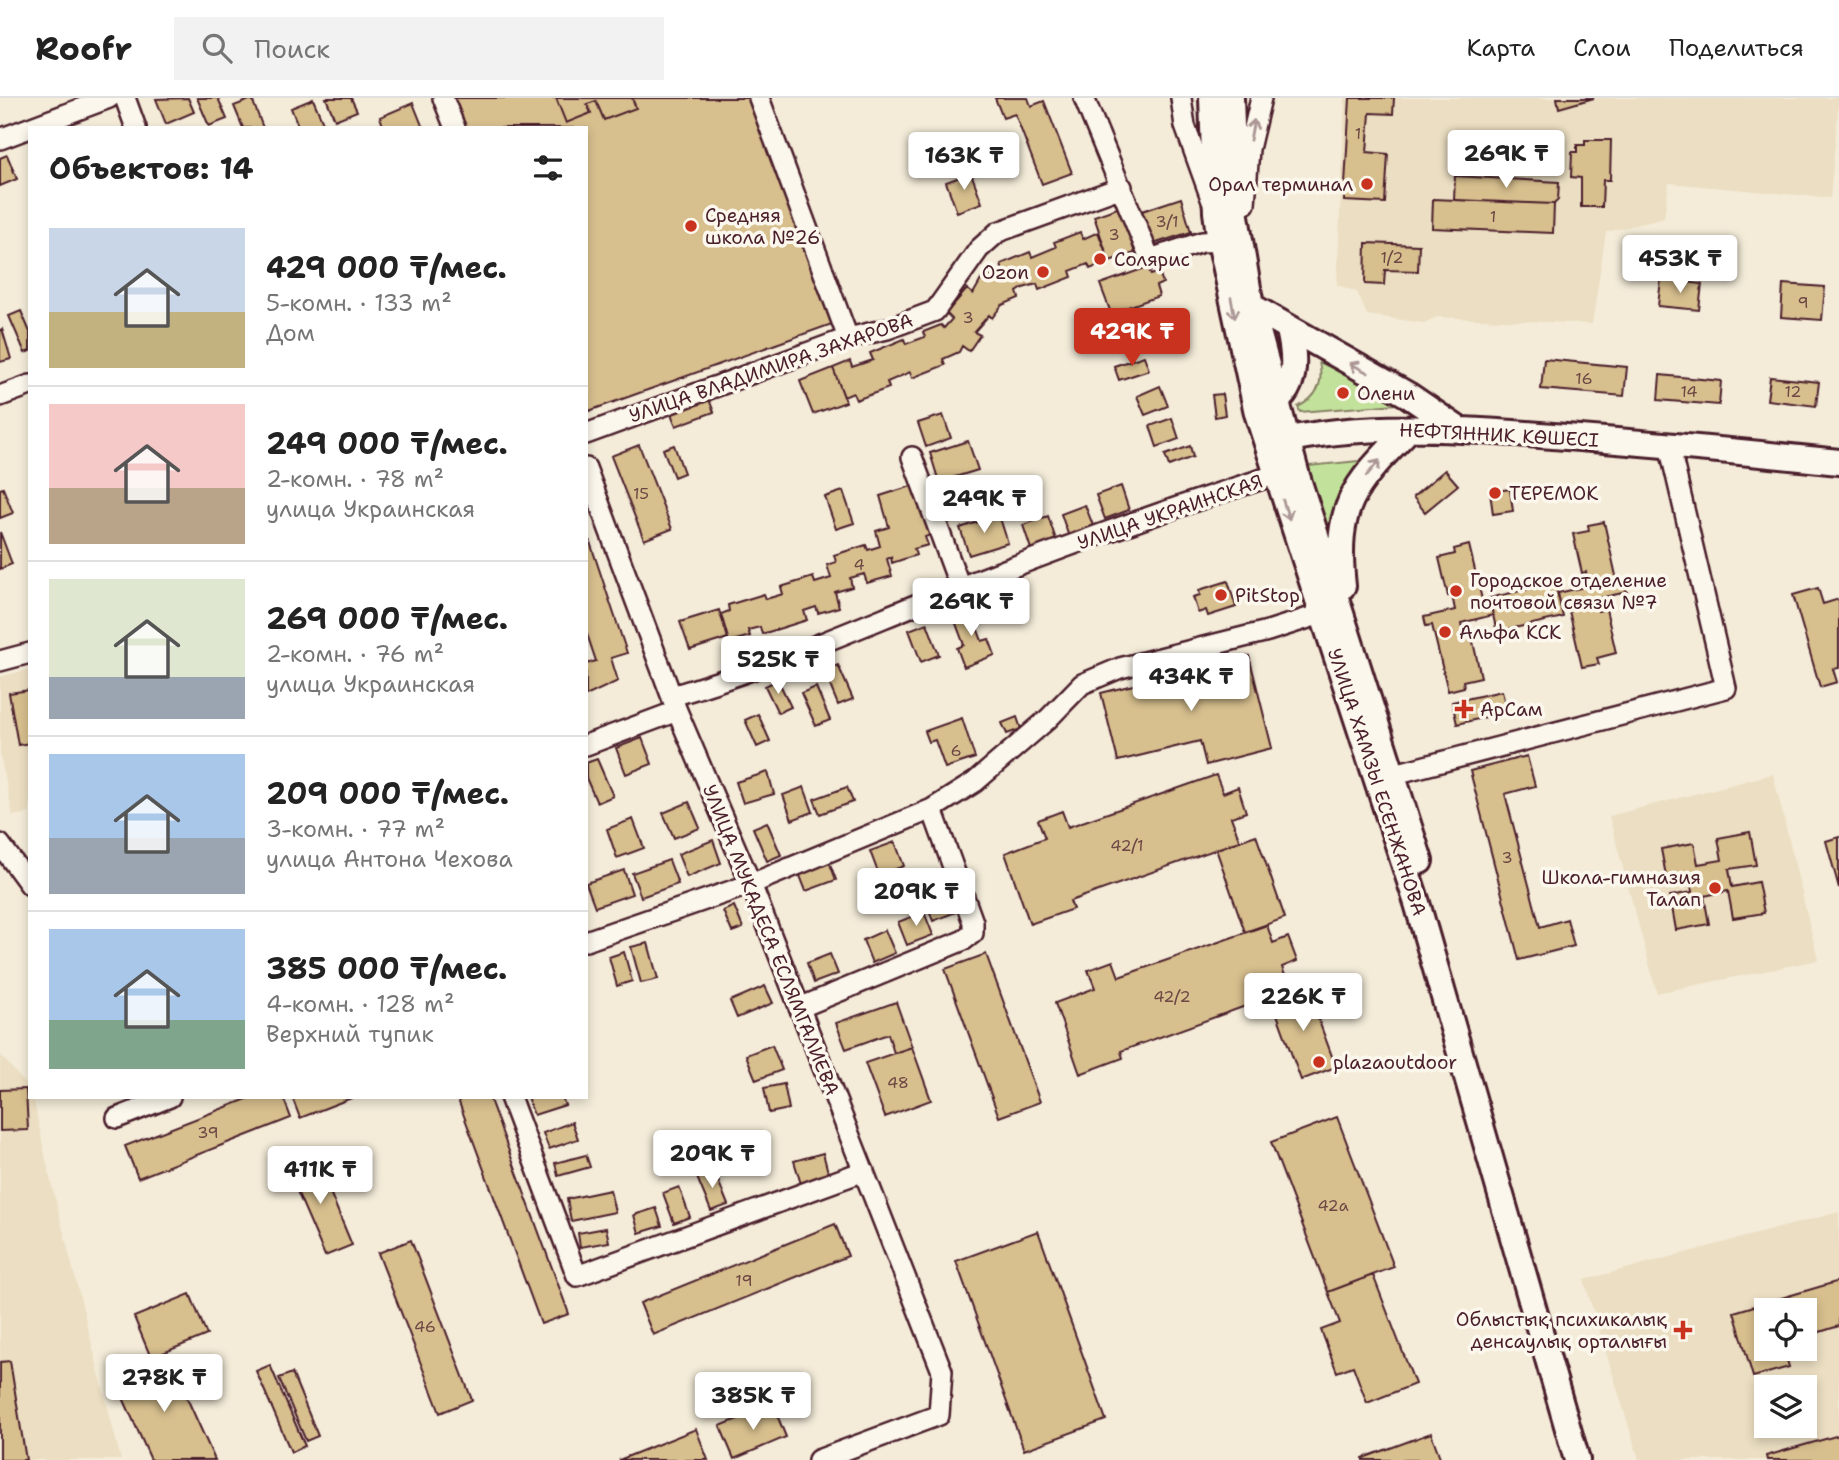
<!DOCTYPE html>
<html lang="ru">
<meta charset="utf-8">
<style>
:root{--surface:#fff;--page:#f2f2f2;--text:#222;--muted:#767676;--line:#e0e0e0;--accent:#c8321e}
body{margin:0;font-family:"Shantell Sans",sans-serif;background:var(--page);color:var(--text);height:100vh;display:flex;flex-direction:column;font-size:26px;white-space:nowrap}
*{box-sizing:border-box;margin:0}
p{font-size:23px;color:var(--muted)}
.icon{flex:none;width:38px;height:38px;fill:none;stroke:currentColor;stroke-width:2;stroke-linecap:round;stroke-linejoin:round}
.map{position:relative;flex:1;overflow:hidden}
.drawer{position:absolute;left:28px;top:28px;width:560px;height:973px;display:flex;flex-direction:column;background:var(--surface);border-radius:0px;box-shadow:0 4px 10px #0003}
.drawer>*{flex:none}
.controls{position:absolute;left:1754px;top:1200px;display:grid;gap:14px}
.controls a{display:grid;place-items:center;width:63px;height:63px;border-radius:0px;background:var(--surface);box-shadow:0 4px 10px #0003;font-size:35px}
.price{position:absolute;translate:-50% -60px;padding:0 16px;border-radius:7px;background:#fff;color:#222;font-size:23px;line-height:46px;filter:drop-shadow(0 2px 4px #0008)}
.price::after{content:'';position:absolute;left:50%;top:42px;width:21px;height:16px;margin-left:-10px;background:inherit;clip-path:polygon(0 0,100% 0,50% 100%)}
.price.selected{background:var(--accent);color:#fff}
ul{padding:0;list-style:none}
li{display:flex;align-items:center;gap:21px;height:175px;padding:0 21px}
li+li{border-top:2px solid var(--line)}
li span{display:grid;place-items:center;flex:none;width:196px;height:140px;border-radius:0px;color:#555}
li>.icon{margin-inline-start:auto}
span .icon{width:84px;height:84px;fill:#fffc;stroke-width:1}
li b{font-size:30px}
h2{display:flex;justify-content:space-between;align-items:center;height:84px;padding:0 21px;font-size:30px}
header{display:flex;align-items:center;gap:42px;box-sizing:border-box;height:98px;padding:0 35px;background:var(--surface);border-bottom:2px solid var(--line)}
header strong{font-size:33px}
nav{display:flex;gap:38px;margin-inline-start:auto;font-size:24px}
.search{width:490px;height:63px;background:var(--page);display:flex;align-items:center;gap:18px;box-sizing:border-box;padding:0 24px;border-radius:0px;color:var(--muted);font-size:26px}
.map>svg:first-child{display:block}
</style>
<header>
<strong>Roofr</strong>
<div class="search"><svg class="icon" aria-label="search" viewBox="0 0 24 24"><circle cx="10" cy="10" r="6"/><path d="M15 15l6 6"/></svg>Поиск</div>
<nav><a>Карта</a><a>Слои</a><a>Поделиться</a></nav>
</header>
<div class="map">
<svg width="1839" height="1362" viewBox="0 0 1839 1362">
<rect width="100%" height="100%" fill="#f4ecd9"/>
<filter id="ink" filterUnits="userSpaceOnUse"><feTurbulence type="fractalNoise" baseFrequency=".0143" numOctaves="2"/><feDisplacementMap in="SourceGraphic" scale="14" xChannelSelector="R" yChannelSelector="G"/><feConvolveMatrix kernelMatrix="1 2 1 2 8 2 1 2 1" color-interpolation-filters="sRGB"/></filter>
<g filter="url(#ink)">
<path fill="#ebdec2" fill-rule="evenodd" d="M1345,0H1839L1830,100L1669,85L1664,120L1606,134L1592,226L1437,219L1424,225L1367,217L1357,194L1337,187Z
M30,571V715L13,718L0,656V579Z
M1773,676L1818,862L1657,895L1609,718Z
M0,956L30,992V999H33L49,1076L121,1362H0Z
M1839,1114V1362H1639L1584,1182ZM1766,1213H1804V1251H1766ZM1766,1290H1804V1328H1766Z"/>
<path fill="#c2e29b" stroke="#868063" stroke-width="2" d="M1319,264L1403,303L1397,306L1300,314L1298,309C1317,299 1324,286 1319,264Z
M1369,362L1335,404V436L1331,441L1308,368Z"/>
<path fill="#d7bf8e" stroke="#4a1f2b" stroke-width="2" d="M188,0L194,14L166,26L156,1Z
M197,0H218L227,21L209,28Z
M326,0H351L357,13L335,22Z
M454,0H748L832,226L586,314V30H465Z
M556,0H632L636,10L604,22L596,3L587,6L591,15L566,25Z
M995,0H1028L1031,8L1044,3L1072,75L1042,86L1015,16L1003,20Z
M1350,0H1394L1393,16L1370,15L1367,54L1388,56L1385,105L1344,103Z
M1557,0H1594L1559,10Z
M252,1L263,30H243L234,8Z
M313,1L324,27L299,30L291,10Z
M413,5L423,30H384L380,19Z
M1585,42H1611L1610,82H1603L1602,109H1581V80L1571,79L1572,54H1577V47H1585Z
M7,57L17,81L0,88V60Z
M971,75L982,105L957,114L946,84Z
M1455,78L1559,84L1558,102L1554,106L1454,102Z
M1181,100L1191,134L1153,146L1142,113Z
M1433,101L1554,106L1553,135L1432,130Z
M1120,109L1135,155L1109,163L1094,118Z
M1080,134L1083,141L1098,134L1109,163L1090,171L1088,166L1070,173L1072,179L1039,192L1037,186L1023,190L1017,194L1019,200L1002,207L992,220L989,217L974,234L980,237L969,253L962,248L959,254L943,261L945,267L912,280L910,274L887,284L889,290L856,302L853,295L844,299L833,270L850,263L852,269L873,262L870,255L904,241L906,246L925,239L923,234L941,227L944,230L952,221L946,215L967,191L973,196L982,180L1003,174L1001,166L1030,154L1032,159L1056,149L1054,144Z
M1366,145L1419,147L1418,173L1385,172L1384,187L1365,186Z
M1148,169L1151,177L1159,174L1163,185L1156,188L1159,198L1111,215L1100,186Z
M1661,181L1702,186L1699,212L1658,208Z
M1783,186L1825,189L1822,222L1781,219Z
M21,213L30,234V253L25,255L9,218Z
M1128,218L1136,233L1112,244L1105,229Z
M2,231L11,261L0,264V232Z
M1144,258L1149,272L1119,282L1114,268Z
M1544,261L1627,269L1624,298L1541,291Z
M833,270L846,304L813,316L800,283Z
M1660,277L1721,283L1719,307L1658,302Z
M1770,279L1819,284L1816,308L1767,302Z
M1160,288L1168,308L1145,317L1137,298Z
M1222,296L1225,317L1215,319L1212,297Z
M708,299L714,314L676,328L670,313Z
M943,317L951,340L926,349L918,325Z
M1172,320L1179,341L1157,349L1150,328Z
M968,343L978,372L939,384L930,355Z
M639,347L672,431L644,442L611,358Z
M674,347L684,375L674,379L663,351Z
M1190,348L1193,359L1169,368L1165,357Z
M1445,372L1458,387L1425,414L1413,399Z
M918,386L933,436L925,439L928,447L914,451L916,457L892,465L891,459L887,461L892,478L867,485L864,476L850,480L852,489L835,494L839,509L818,515L816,509L804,513L807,522L762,536L760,529L748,532L750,538L729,544L721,516L729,513L728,507L764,496L766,501L783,496L781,489L813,479L815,485L831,480L827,467L836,464L834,457L866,447L868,452L880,448L876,433L889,429L880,398Z
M1121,388L1129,412L1105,421L1096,397Z
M3,390L13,415L0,420V391Z
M1510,391L1513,413L1493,416L1490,394Z
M843,393L854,425L836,431L825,399Z
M990,396L994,410L950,424L946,410Z
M1085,407L1094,430L1069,439L1061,416Z
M999,417L1008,445L969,457L960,430Z
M1048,418L1056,442L1031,451L1023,427Z
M1604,424L1618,487L1625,485L1627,494L1595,501L1598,513L1606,511L1616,555L1597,560L1599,566L1582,569L1567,504L1560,505L1558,495L1589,488L1586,474L1582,475L1573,436L1589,433L1588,427Z
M586,432L627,555L611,560L618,583L586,598V566L596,563L586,533Z
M0,434L12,466L0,471Z
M1469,447L1484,510L1491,509L1493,517L1461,525L1463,537L1471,535L1481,579L1463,583L1464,589L1448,593L1432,527L1426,528L1424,519L1455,512L1452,497L1448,498L1439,460L1455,456L1454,451Z
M1228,483L1236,509L1208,518L1206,512L1198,515L1193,499L1200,497L1199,492Z
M1555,485L1563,519L1497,534L1489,500Z
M1818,490L1823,506L1839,501V570L1833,571L1837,584L1820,589L1793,497Z
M968,505L982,543L989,541L995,557L964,569L957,550L964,547L951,512Z
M719,512L728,540L690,552L680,524Z
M927,525L939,557L921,564L909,532Z
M1249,558L1272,650L1206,667L1200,643L1118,663L1101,595Z
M838,567L853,601L838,607L824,573Z
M778,582L791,609L778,615L765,588Z
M816,589L830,622L816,628L801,595Z
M30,592V645L18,647L9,595Z
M1502,593L1507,614L1457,626L1452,604Z
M758,616L770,643L757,649L745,622Z
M1017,619L1021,631L1007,636L1002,625Z
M962,620L975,660L945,670L935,642L929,644L925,633Z
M642,640L652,666L626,676L616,650Z
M1527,658L1535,688L1505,696L1540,829L1567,821L1574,848L1519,862L1470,673Z
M597,661L613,698L597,705L586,680V665Z
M768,674L774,696L743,705L736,684Z
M1216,677L1223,695L1238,689L1246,714L1231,719L1240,743L1070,803L1073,811L1030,826L1005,755L1045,740L1038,722L1062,713L1068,729Z
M804,689L813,714L792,722L783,697Z
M847,689L853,704L820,716L814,701Z
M689,704L700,730L674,740L663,715Z
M633,721L644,750L617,760L607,731Z
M767,724L781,757L767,763L753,730Z
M1750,734L1756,767L1729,771L1732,789L1758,784L1764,815L1733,820L1728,793L1704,798L1709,826L1676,832L1670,798L1692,794L1690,779L1667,783L1661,751L1694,745L1698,766L1722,762L1718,740Z
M1256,737L1285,820L1245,834L1216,751Z
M1839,739V790L1826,743Z
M713,742L721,765L687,779L678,756Z
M895,744L904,768L879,777L870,753Z
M669,762L678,786L641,799L632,775Z
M829,763L836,782L806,793L799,775Z
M624,772L632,796L595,809L586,785Z
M948,791L956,814L933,823L924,799Z
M734,808L743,830L732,834L723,813Z
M924,814L933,837L907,847L898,824Z
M1267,827L1273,845L1288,839L1297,863L1282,869L1290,892L1121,953L1123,960L1080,976L1055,905L1095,890L1088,872L1113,863L1119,879Z
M885,832L895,855L872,865L863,842Z
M648,845L658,881L641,885L631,849Z
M624,854L632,883L617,888L609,859Z
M830,856L838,876L814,885L807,865Z
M986,856L1040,1004L999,1019L945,871Z
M765,888L773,905L737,920L730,903Z
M1306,888L1336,969L1301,982L1271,900Z
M896,904L912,949L894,955L888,936L846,951L836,925Z
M772,947L782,972L756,982L746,957Z
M912,949L931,1002L885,1019L865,965Z
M784,986L789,1011L769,1015L764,990Z
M26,991L28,1032L0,1033V992Z
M252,999H283L291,1020L138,1080L125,1048Z
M292,999H354L300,1020Z
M457,999H489L569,1216L541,1226Z
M527,999H562L565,1007L534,1017Z
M1337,1019L1394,1169L1328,1194L1271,1044Z
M572,1024L578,1041L549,1051L543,1035Z
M823,1055L829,1078L801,1086L794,1063Z
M586,1057L590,1069L558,1078L555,1065Z
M315,1058L352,1147L325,1158L287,1070Z
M713,1070L728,1107L711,1113L696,1077Z
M679,1089L690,1119L674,1125L663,1095Z
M610,1092L615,1114L571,1123L567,1101Z
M656,1110L662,1128L639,1135L634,1117Z
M835,1126L848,1158L653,1237L640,1205Z
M606,1130L609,1144L580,1149L578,1135Z
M1038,1133L1106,1322L1024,1352L956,1163Z
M411,1142L472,1302L440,1315L378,1155Z
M1373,1177L1415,1286L1367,1305L1353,1268L1337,1274L1321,1232L1340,1225L1328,1194Z
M1839,1183V1228L1810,1237L1804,1227V1213H1766V1251H1784L1789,1269L1753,1279L1734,1214Z
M190,1196L207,1237L151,1260L134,1219Z
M168,1258L215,1362H151L115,1282Z
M10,1263L26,1362H0V1264Z
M270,1267L305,1348L291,1354L256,1273Z
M292,1275L318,1338L306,1343L279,1280Z
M773,1307L786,1339L734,1361L720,1328Z
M696,1331L708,1362H619Z
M1431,1335L1441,1362H1363V1360Z
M1839,1337V1362H1767L1766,1358Z"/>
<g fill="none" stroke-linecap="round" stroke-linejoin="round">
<g stroke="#4a1f2b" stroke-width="24">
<path id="minor" d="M125,0L136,30
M443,0L455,30
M759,0L848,240
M1084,0L1150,161L1202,144L1220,143
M1181,0L1185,28L1212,103
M0,41L109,0
M1245,106L1249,51L1261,0
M0,298L30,287
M586,336L848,240L887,231L935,213L979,151L998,134L1122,89
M912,359L960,489
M586,370L677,613L751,786L942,1273L939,1317L818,1362
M0,563L30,555
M672,598C762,572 848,534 935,499C1047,455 1160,413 1275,377
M586,647L677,613
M1379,680L1726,590L1669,347
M0,746L30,787
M586,843L751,786L932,711L975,684L1048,621L1082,586L1120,570L1268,533L1321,516
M799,910L964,842L973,835V824L932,711
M510,999L577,1178L864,1073
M117,1020L170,999"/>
</g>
<g stroke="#4a1f2b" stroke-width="30">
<path id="major" d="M1212,0L1216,114L1220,143L1257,315L1417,805L1577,1362
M1231,0L1235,112L1251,208L1297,378L1420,763
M1251,208L1408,297L1458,331
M1267,310C1298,293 1296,262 1289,232
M1272,345C1363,323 1460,331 1553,338C1648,345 1744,354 1839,364
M1343,488C1334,405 1355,387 1409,331"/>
</g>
<use href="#minor" stroke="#fbf7ec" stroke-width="19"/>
<use href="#major" stroke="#fbf7ec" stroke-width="24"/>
</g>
<defs><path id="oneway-shaft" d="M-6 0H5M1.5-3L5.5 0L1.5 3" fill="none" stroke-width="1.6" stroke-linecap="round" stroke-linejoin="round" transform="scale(1.75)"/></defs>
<g stroke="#ab9695">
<use href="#oneway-shaft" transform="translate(1252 32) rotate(-79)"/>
<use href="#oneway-shaft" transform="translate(1233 210) rotate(79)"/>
<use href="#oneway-shaft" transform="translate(1359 270) rotate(-152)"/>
<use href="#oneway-shaft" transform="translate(1373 370) rotate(-50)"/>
<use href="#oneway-shaft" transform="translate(1286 412) rotate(72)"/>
</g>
</g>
<g fill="#c8321e" stroke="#fbf7ec" stroke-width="2.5">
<circle cx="1367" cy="86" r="7"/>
<circle cx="691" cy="128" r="7"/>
<circle cx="1100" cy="161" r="7"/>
<circle cx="1043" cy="174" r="7"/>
<circle cx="1343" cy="295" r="7"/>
<circle cx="1495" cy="395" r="7"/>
<circle cx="1456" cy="493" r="7"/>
<circle cx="1221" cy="497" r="7"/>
<circle cx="1445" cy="534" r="7"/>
<path d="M1460.5 600.5h7v7h7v7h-7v7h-7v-7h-7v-7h7z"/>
<circle cx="1715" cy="790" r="7"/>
<circle cx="1319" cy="964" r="7"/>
<path d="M1679.5 1221.5h7v7h7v7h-7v7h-7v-7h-7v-7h7z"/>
</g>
<g text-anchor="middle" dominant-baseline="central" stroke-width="7" stroke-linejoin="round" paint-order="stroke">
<g font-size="16" fill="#6d4744">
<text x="1358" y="35">1</text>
<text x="1493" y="118">1</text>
<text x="1167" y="123">3/1</text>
<text x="1114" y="136">3</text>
<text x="1392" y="159">1/2</text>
<text x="1803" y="204">9</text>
<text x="968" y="219">3</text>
<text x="1584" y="280">16</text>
<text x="1689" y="293">14</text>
<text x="1793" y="293">12</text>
<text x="641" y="395">15</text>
<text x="859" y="466">4</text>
<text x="956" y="652">6</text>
<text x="1127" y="747">42/1</text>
<text x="1507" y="759">3</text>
<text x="1172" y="898">42/2</text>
<text x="898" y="984">48</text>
<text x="208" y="1034">39</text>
<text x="1333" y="1107">42а</text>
<text x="744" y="1182">19</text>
<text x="425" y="1228">46</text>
</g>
<g font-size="19" fill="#4a1f2b" stroke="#fbf7ec" text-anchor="start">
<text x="1353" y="86" text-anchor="end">Орал терминал</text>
<text x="705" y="117">Средняя<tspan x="705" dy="22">школа №26</tspan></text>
<text x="1114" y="161">Солярис</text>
<text x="1029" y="174" text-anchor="end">Ozon</text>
<text x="1357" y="295">Олени</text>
<text x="1509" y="395">ТЕРЕМОК</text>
<text x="1470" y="482">Городское отделение<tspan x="1470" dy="22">почтовой связи №7</tspan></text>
<text x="1235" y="497">PitStop</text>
<text x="1459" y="534">Альфа КСК</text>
<text x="1480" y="611">АрСам</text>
<text x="1701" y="779" text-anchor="end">Школа-гимназия<tspan x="1701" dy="22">Талап</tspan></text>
<text x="1333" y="964">plazaoutdoor</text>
<text x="1667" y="1221" text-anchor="end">Облыстық психикалық<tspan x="1667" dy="22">денсаулық орталығы</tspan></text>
</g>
<g font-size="19" fill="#4a1f2b" stroke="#fbf7ec">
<text transform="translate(771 270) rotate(-19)">УЛИЦА ВЛАДИМИРА ЗАХАРОВА</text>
<text transform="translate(1499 337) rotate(3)">НЕФТЯННИК КӨШЕСІ</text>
<text transform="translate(1170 414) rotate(-19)">УЛИЦА УКРАИНСКАЯ</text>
<text transform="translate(1377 684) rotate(72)">УЛИЦА ХАМЗЫ ЕСЕНЖАНОВА</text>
<text transform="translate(771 842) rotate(68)">УЛИЦА МУКАДЕСА ЕСЛЯМГАЛИЕВА</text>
</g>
</g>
</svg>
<div class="controls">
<a><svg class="icon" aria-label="locate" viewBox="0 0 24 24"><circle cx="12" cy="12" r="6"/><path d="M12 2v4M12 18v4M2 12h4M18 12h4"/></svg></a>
<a><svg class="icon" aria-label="layers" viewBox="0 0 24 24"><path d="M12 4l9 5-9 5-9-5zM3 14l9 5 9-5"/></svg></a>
</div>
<b class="price" style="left:1506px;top:92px">269K ₸</b>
<b class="price" style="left:964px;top:94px">163K ₸</b>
<b class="price" style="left:1680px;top:197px">453K ₸</b>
<b class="price selected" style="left:1132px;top:270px">429K ₸</b>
<b class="price" style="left:984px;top:437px">249K ₸</b>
<b class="price" style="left:971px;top:540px">269K ₸</b>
<b class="price" style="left:778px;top:598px">525K ₸</b>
<b class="price" style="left:1191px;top:615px">434K ₸</b>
<b class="price" style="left:916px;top:830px">209K ₸</b>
<b class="price" style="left:1303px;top:935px">226K ₸</b>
<b class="price" style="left:712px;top:1092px">209K ₸</b>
<b class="price" style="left:320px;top:1108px">411K ₸</b>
<b class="price" style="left:164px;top:1316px">278K ₸</b>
<b class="price" style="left:753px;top:1334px">385K ₸</b>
<section class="drawer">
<h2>Объектов: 14<svg class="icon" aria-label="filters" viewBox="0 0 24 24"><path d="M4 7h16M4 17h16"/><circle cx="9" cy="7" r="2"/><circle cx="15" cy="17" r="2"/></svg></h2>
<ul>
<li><span style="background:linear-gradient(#c9d6e8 60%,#c2b280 0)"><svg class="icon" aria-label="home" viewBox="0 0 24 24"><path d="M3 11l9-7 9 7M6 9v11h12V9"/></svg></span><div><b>429 000 ₸/мес.</b><p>5-комн. · 133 m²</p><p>Дом</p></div></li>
<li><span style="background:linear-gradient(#f6c9c9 60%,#b9a48a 0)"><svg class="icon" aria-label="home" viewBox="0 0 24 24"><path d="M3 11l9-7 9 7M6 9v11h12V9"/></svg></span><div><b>249 000 ₸/мес.</b><p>2-комн. · 78 m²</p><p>улица Украинская</p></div></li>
<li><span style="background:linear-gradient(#dfe7d0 70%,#9aa5b1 0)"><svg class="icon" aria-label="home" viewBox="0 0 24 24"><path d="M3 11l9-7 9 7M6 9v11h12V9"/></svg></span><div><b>269 000 ₸/мес.</b><p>2-комн. · 76 m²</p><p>улица Украинская</p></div></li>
<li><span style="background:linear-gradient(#a9c7e8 60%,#9aa5b1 0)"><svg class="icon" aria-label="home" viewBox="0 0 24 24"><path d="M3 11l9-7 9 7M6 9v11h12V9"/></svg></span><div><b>209 000 ₸/мес.</b><p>3-комн. · 77 m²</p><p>улица Антона Чехова</p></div></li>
<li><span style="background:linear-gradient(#a9c7e8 65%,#7fa58c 0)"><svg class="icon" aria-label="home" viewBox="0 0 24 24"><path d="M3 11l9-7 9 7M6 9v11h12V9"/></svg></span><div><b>385 000 ₸/мес.</b><p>4-комн. · 128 m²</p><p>Верхний тупик</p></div></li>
</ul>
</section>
</div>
